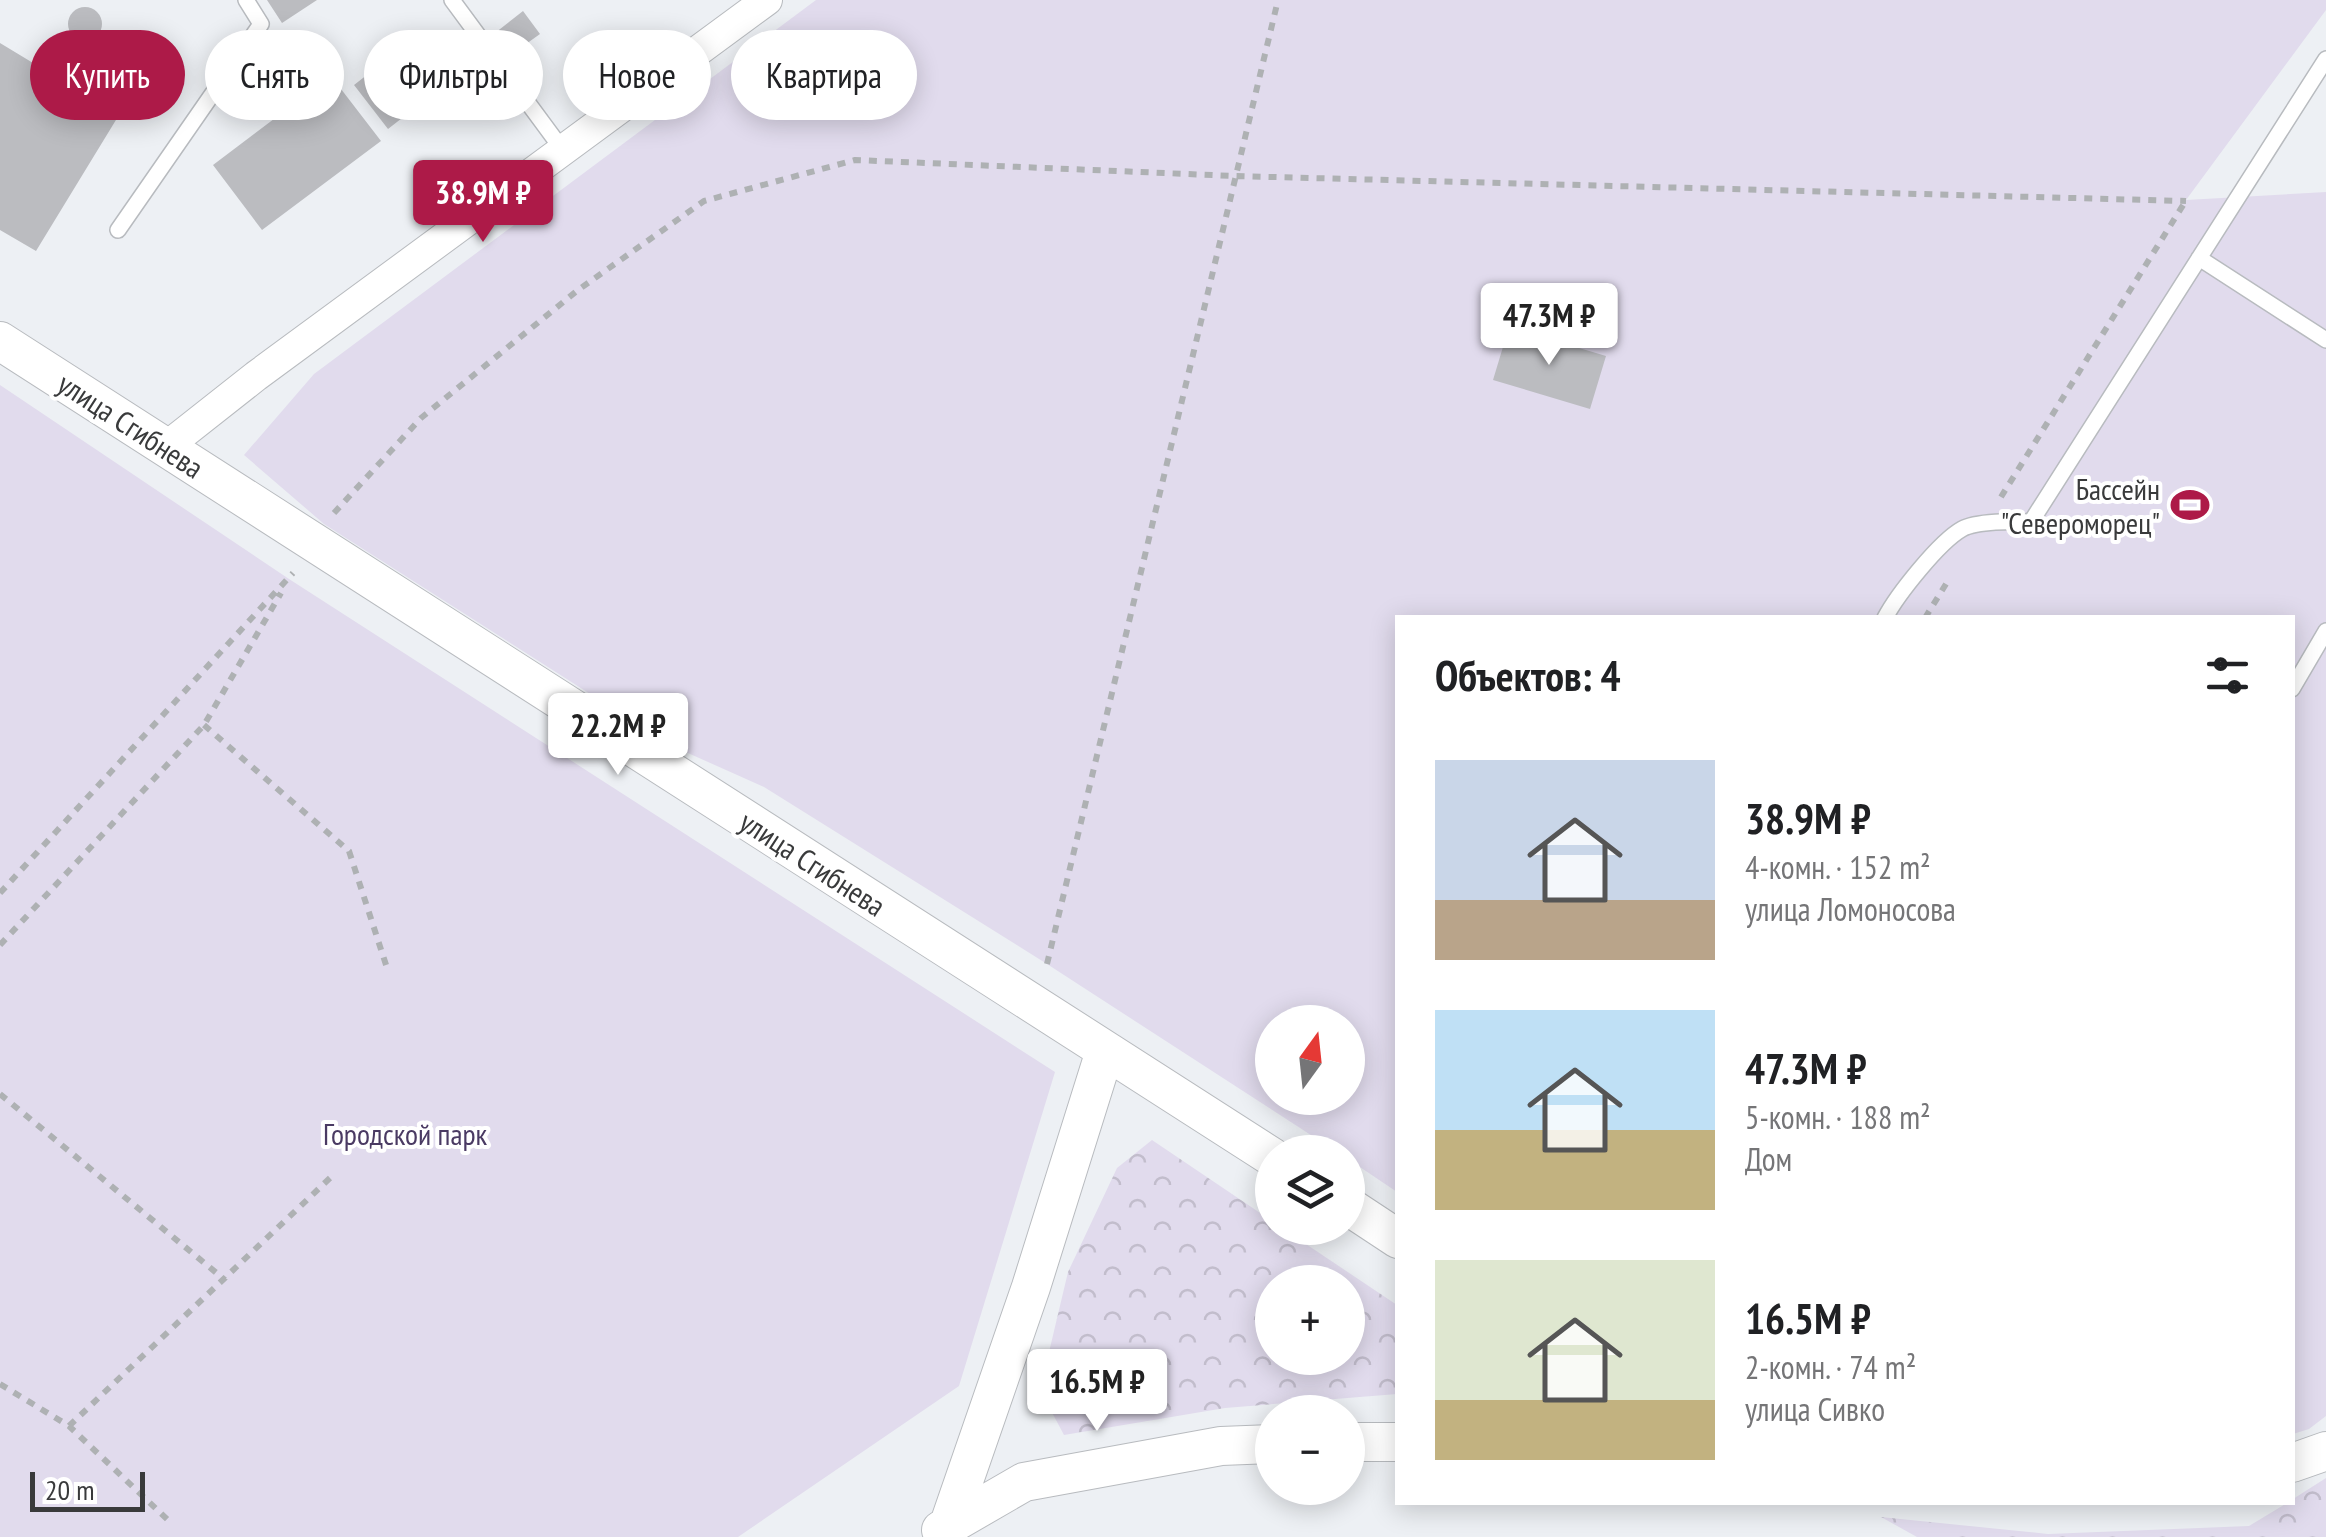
<!DOCTYPE html>
<html lang="ru">
<meta charset="utf-8">
<style>
:root{--surface:#fff;--page:#f2f2f2;--text:#202124;--muted:#757577;--accent:#ad1a48}
body{margin:0;font-family:"PT Sans Narrow",sans-serif;background:var(--page);color:var(--text);height:100vh;display:flex;flex-direction:column;font-size:38px;white-space:nowrap}
*{box-sizing:border-box;margin:0}
p{font-size:32px;color:var(--muted)}
.icon{flex:none;width:55px;height:55px;fill:none;stroke:currentColor;stroke-width:2;stroke-linecap:round;stroke-linejoin:round}
.map{position:relative;flex:1;overflow:hidden}
.sheet{position:absolute;left:1395px;top:615px;width:900px;height:890px;display:flex;flex-direction:column;background:var(--surface);border-radius:0px;box-shadow:0 5px 25px #0003}
.sheet>*{flex:none}
.guide{position:absolute;left:30px;top:30px;width:950px;height:90px;display:flex;gap:20px}
.needle{width:65px;rotate:15deg}
.tools{position:absolute;left:1255px;top:1005px;display:grid;gap:20px}
.tools a{display:grid;place-items:center;width:110px;height:110px;border-radius:50%;background:var(--surface);box-shadow:0 5px 25px #0003;font-size:50px}
.scale{position:absolute;left:30px;bottom:25px;width:115px;box-sizing:border-box;padding-left:10px;border:5px solid #393a3b;border-top:0;font-size:28px;line-height:35px;white-space:nowrap;color:#393a3b;-webkit-text-stroke:8px #fff;paint-order:stroke}
.price{position:absolute;translate:-50% -85px;padding:0 22px;border-radius:10px;background:#fff;color:#222;font-size:32px;line-height:65px;filter:drop-shadow(0 2px 5px #0008)}
.price::after{content:'';position:absolute;left:50%;top:60px;width:30px;height:22px;margin-left:-15px;background:inherit;clip-path:polygon(0 0,100% 0,50% 100%)}
.price.on{background:var(--accent);color:#fff}
ul{padding:0;list-style:none}
li{display:flex;align-items:center;gap:30px;height:250px;padding:0 40px}
li span{display:grid;place-items:center;flex:none;width:280px;height:200px;border-radius:0px;color:#555}
li>.icon{margin-inline-start:auto}
span .icon{width:120px;height:120px;fill:#fffc;stroke-width:1}
li b{font-size:42px}
h2{display:flex;justify-content:space-between;align-items:center;height:120px;padding:0 40px;font-size:42px}
.tag{padding:0 35px;border-radius:45px;background:var(--surface);box-shadow:0 5px 25px #0003;font-size:35px;line-height:90px}
.tag.on{background:var(--accent);color:#fff}
.map>svg:first-child{display:block}
</style>
<div class="map">
<svg width="2326" height="1537" viewBox="0 0 2326 1537">
<defs>
<pattern id="forest-crowns" width="20" height="18" patternUnits="userSpaceOnUse" patternTransform="scale(2.5)"><rect width="20" height="18" fill="#e1dbed"/><path d="M2 6a3 3 0 1 1 6 0M12 15a3 3 0 1 1 6 0" fill="none" stroke="#c2bdcc"/></pattern>
</defs>
<rect width="100%" height="100%" fill="#edf0f4"/>
<path fill="url(#forest-crowns)" fill-rule="evenodd" d="M1152,1140L1272,1221V1228H1282L1397,1305V1394L1225,1408L1064,1435L1040,1390L1068,1272L1117,1168ZM1272,1282H1348V1358H1272Z
M2326,1478V1537H1917L1881,1517L2048,1534L2249,1526L2287,1503L2292,1502L2293,1499Z"/>
<path fill="#e1dbed" fill-rule="evenodd" d="M816,0H2326V10L2186,200L2326,192V1416L2309,1429L2293,1434L2292,618H1398L1397,1192L1348,1159V1152H1337L1047,964L764,787L670,745L324,524L244,455L314,374ZM1272,1022H1348V1098H1272Z
M0,385L289,579L1055,1072L959,1386L738,1537H0Z"/>
<path fill="#bbbcc0" d="M267,0H317L282,23Z
M68 24a17 17 0 1 1 34 0a17 17 0 1 1-34 0Z
M523,11L540,34L512,54L495,33Z
M0,43L119,115L36,251L0,230Z
M404,46L438,90L388,129L354,85Z
M331,76L381,141L262,230L213,165Z
M1509,327L1606,356L1590,409L1493,380Z"/>
<g fill="none" stroke-linecap="round" stroke-linejoin="round">
<g stroke="#b8bbbf" stroke-width="18">
<path id="service" d="M452,0L562,149
M118,230L261,24L246,0
M2199,258L2326,340
M1885,618C1897,595 1939,542 1962,529C1976,521 2014,521 2031,522L2326,59
M2292,689L2326,631"/>
</g>
<g stroke="#b8bbbf" stroke-width="32">
<path id="minor" d="M166,447L256,376L767,0"/>
</g>
<g stroke="#b8bbbf" stroke-width="40">
<path id="tertiary" d="M0,341L1272,1157
M1348,1206L1398,1239
M1348,1442H1398
M2292,1463L2326,1451
M949,1524L1031,1287L1105,1051
M941,1530L1024,1482L1221,1446L1272,1444"/>
</g>
<path stroke="#aeb1b3" stroke-width="6" stroke-dasharray="8 8" stroke-linecap="butt" d="M2001,497L2185,202
M334,513L421,418L578,290L704,201L855,160L1235,176L2186,201
M1925,618L1946,584
M204,725L349,851L388,971
M0,893L293,573
M0,945L204,725L281,593
M1047,964L1278,0
M0,1094L225,1280
M0,1384L69,1426L169,1521
M69,1426L330,1178"/>
<use href="#service" stroke="#fff" stroke-width="15"/>
<use href="#minor" stroke="#fff" stroke-width="30"/>
<use href="#tertiary" stroke="#fff" stroke-width="38"/>
</g>
<defs>
<g id="stadium-bare" transform="scale(3)"><path d="M0-5a6.5 5 0 1 0 0 10a6.5 5 0 1 0 0-10ZM-3.5-1.8h7v3.6h-7Z" fill="#ad1a48" stroke="#fff" stroke-width="2.5" paint-order="stroke"/></g>
</defs>
<g fill-rule="evenodd">
<use href="#stadium-bare" x="2190" y="505"/>
</g>
<g text-anchor="middle" dominant-baseline="central" stroke-width="8" stroke-linejoin="round" paint-order="stroke">
<g font-size="30" fill="#393a3b" stroke="#fff">
<text transform="translate(131 425) rotate(33)">улица Сгибнева</text>
<text transform="translate(813 863) rotate(33)">улица Сгибнева</text>
</g>
<g font-size="30" fill="#393a3b" stroke="#fff" text-anchor="end">
<text x="2160" y="488">Бассейн<tspan x="2160" dy="34">"Североморец"</tspan></text>
</g>
<g font-size="30" fill="#4a3a63" stroke="#fff">
<text x="405" y="1133">Городской парк</text>
</g>
</g>
</svg>
<div class="tools">
<a><svg class="needle" viewBox="-14 -14 28 28"><path d="M0-13l5 13h-10z" fill="#e53935"/><path d="M0 13l5-13h-10z" fill="#757577"/></svg></a>
<a><svg class="icon" aria-label="layers" viewBox="0 0 24 24"><path d="M12 4l9 5-9 5-9-5zM3 14l9 5 9-5"/></svg></a>
<a>+</a>
<a>−</a>
</div>
<div class="scale">20 m</div>
<b class="price on" style="left:483px;top:245px">38.9M ₽</b>
<b class="price" style="left:1549px;top:368px">47.3M ₽</b>
<b class="price" style="left:618px;top:778px">22.2M ₽</b>
<b class="price" style="left:1097px;top:1434px">16.5M ₽</b>
<div class="guide">
<a class="tag on">Купить</a>
<a class="tag">Снять</a>
<a class="tag">Фильтры</a>
<a class="tag">Новое</a>
<a class="tag">Квартира</a>
</div>
<section class="sheet">
<h2>Объектов: 4<svg class="icon" aria-label="filters" viewBox="0 0 24 24"><path d="M4 7h16M4 17h16"/><circle cx="9" cy="7" r="2"/><circle cx="15" cy="17" r="2"/></svg></h2>
<ul>
<li><span style="background:linear-gradient(#c9d6e8 70%,#b9a48a 0)"><svg class="icon" aria-label="home" viewBox="0 0 24 24"><path d="M3 11l9-7 9 7M6 9v11h12V9"/></svg></span><div><b>38.9M ₽</b><p>4-комн. · 152 m²</p><p>улица Ломоносова</p></div></li>
<li><span style="background:linear-gradient(#bfe0f5 60%,#c2b280 0)"><svg class="icon" aria-label="home" viewBox="0 0 24 24"><path d="M3 11l9-7 9 7M6 9v11h12V9"/></svg></span><div><b>47.3M ₽</b><p>5-комн. · 188 m²</p><p>Дом</p></div></li>
<li><span style="background:linear-gradient(#dfe7d0 70%,#c2b280 0)"><svg class="icon" aria-label="home" viewBox="0 0 24 24"><path d="M3 11l9-7 9 7M6 9v11h12V9"/></svg></span><div><b>16.5M ₽</b><p>2-комн. · 74 m²</p><p>улица Сивко</p></div></li>
</ul>
</section>
</div>
